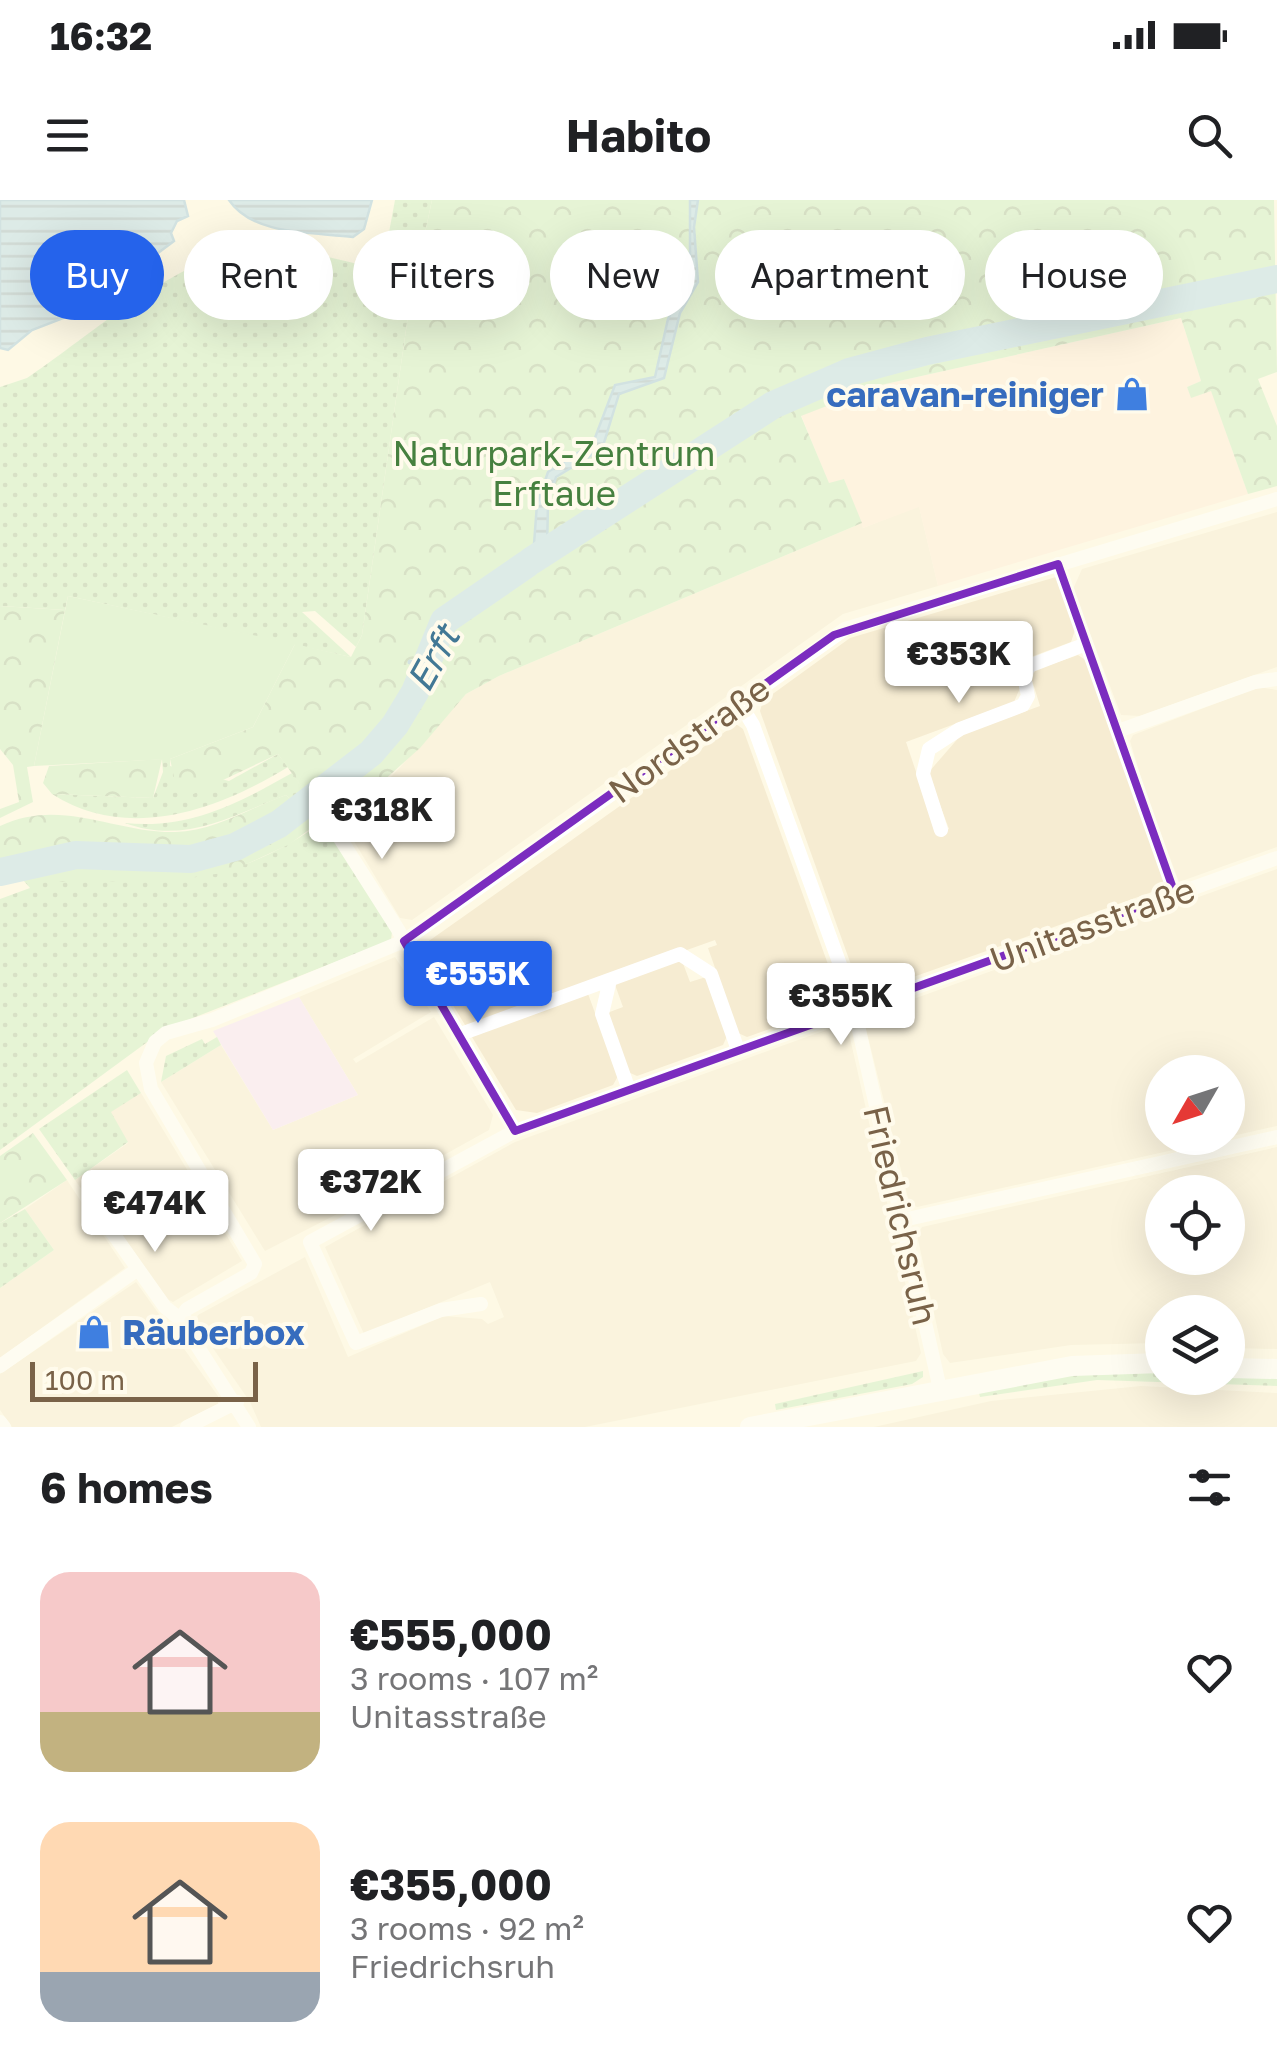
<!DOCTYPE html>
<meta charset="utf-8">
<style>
:root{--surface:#fff;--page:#f2f2f2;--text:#202124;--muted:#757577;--accent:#2563eb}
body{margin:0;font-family:"Golos Text",sans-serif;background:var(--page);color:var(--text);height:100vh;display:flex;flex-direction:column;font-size:38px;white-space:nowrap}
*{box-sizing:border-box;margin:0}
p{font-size:32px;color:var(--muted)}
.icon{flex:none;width:55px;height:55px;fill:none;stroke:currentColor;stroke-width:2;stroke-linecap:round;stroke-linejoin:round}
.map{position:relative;height:1227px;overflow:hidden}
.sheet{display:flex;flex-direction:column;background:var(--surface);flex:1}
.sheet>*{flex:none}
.hud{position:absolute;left:30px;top:30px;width:1218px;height:90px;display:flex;gap:20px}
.needle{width:65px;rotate:231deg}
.fabs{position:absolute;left:1145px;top:855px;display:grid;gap:20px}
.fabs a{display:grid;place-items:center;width:100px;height:100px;border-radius:50%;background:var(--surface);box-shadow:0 10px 40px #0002;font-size:50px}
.scale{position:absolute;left:30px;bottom:25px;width:228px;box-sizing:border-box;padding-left:10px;border:5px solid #796248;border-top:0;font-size:28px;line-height:35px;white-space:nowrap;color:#796248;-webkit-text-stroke:8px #fffbec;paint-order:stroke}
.price{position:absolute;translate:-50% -85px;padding:0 22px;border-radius:10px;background:#fff;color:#222;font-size:32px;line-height:65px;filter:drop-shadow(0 2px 5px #0008)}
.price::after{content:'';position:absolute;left:50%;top:60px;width:30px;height:22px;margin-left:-15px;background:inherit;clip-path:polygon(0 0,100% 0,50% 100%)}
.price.active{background:var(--accent);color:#fff}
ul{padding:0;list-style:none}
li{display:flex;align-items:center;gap:30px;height:250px;padding:0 40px}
li span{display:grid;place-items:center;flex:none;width:280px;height:200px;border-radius:30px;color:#555}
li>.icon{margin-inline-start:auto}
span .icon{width:120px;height:120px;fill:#fffc;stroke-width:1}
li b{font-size:42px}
h2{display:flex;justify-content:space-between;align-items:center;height:120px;padding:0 40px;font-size:42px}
.pill{padding:0 35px;border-radius:45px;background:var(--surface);box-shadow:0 10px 40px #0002;font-size:35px;line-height:90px}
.pill.active{background:var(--accent);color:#fff}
.status{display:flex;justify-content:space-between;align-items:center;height:70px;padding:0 50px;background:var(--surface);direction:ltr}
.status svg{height:28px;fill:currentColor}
header{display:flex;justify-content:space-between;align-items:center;height:130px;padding:0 40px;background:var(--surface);font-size:45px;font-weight:700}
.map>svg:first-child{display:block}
</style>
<div class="status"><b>16:32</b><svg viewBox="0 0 49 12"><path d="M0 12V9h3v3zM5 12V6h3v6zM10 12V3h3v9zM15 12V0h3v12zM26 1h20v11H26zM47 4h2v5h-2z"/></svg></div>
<header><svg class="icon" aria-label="menu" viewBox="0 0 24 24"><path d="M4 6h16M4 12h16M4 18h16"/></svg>Habito<svg class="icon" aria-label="search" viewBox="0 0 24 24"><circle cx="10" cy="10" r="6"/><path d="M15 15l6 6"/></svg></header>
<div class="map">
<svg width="1277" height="1227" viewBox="0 0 1277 1227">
<defs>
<pattern id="grass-dots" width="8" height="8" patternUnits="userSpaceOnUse" patternTransform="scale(2.5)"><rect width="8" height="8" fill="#cbedc2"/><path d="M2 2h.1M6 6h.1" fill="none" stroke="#aac3a0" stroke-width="1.8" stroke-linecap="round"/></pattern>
<pattern id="forest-crowns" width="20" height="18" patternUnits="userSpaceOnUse" patternTransform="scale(2.5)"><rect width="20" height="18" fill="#cbedc2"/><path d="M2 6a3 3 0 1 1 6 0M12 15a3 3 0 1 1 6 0" fill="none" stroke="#aac3a0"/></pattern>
<pattern id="water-rules" width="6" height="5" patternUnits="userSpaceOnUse" patternTransform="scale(2.5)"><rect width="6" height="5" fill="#b7d9e9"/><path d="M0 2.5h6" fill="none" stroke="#9ab3bf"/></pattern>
</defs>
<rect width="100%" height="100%" fill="#fef9e5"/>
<path fill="#f6ecd2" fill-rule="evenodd" d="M919,306L938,386L843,414L412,720L400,718L340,618L392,576L466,494L499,476L862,323L863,328Z
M1277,312V467L1140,516L1121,515L1073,389L1082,369Z
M1056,377L1075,430L1071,442L1012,464L1020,488L1014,502L906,542L937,634L949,629L928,573L961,535L1040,506L1032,480L1035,470L1078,455L1087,461L1166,687L871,792L859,787L760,511L763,501L850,438Z
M1259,487L1277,490V647L1179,682L1145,591L1130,541L1133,535Z
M736,524L743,529L838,792L831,807L747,837L738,833L708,748L717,745L715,740L471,827L465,825L423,756L426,743Z
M1277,669V926L1228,937V872H1162V938H1227L917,1007L909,1002L863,817Z
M395,757L431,812L353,859L356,863L434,817L493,915L489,930L361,1001L354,997L323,949L313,956L342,1004L341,1012L265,1051L161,882L221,845L273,930L358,895L299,797Z
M681,758L690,782L706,777L727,836L723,845L637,876L628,872L607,813L623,807L614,782Z
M587,791L618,876L613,885L537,913L516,910L472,837L474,832Z
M840,825L848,829L921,1153L916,1161L585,1227H261L250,1202L195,1122L198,1115L305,1057L348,1157L444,1116L482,1119L488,1124L504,1117L490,1082L364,1134L325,1047L515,942Z
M141,893L242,1061L173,1102L167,1099L106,1012L100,1015L75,980L128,943L110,912Z
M1277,947V1149L1228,1148V1112H1162V1143L1071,1145L950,1163L943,1154L917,1035L922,1027ZM1162,992H1228V1058H1162Z
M67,980L125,1068L0,1158V1088L54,1050L25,1009Z
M136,1082L218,1196V1204L172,1227H12L0,1210V1174Z
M1141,1186L1277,1193V1227H874L991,1201Z"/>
<path fill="#ffebd8" d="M1181,118L1201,181L1187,187L1191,197L1211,190L1248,294L938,386L919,307L863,328L844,279L829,284L801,215L881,185Z"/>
<path fill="#f6e1fa" d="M299,797L358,895L273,930L213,831Z"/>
<path fill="url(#grass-dots)" d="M395,0H432L409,109L362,435L356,447L315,411L302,412L351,457L68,396L65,410L0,406V187L27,178C89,137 185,49 261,48C301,48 343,61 382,70Z
M278,554L288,567C219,609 128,643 52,594L153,598L163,572L162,559H170V566L229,581Z
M292,573L309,596L296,604L286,595C231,616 184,645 125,623C188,630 239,603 292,573Z
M314,628L318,636L335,641L392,732L391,740L165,829L0,950V699L30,688L17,673L47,666L46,670C75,680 100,679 130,679C207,680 249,671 314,628Z
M217,837L221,845L161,882L166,856L202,839L205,844Z
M127,870L141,893L111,912L128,942L75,980L39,929Z
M25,1009L54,1050L0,1088V1023Z
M923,1171V1177L912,1184L776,1210L775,1204Z
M1162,1171V1178L1277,1176V1186L1097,1180L980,1197L979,1193L1073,1174Z"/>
<path fill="url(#forest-crowns)" d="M432,0H1274L1277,172L1258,179L1277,226V286L1248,294L1211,191L1191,198L1187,187L1201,181L1181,118L881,185L801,216L829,283L844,279L862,323L499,476L466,494L420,548L344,616L339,607L290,644L230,672L165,681L51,682L47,666C93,659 136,667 181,667C230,666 277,634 316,607L278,554L189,596L175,581L170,559L253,527L295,444L351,457L362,435L409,109Z
M0,406L65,410L34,566L27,567L33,602L0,618V609L19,602L13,565L0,549Z
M162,559L153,598L52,594L43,583L49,566Z
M286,595L296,604L238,638L200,651L93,647L45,652L0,665V626C61,597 114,633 175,632C215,631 249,608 286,595Z
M33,933L67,980L0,1023V956Z"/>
<path fill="#cbedc2" d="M68,396L295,444L253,527L170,559L34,566Z"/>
<path fill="url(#water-rules)" stroke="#9dc6dc" stroke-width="2.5" d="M0,0H184L188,16L177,21L171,33L174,41L79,112L32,130L8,150L0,148Z
M229,0H372L364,29L353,37C314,32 253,36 229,0Z
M690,0H698L694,27L698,82L680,113L664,178L619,194L602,249L556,277L548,303L547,352L518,384L500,385L534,344L537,304L548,272L593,243L615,185L655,177L668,119L690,77Z"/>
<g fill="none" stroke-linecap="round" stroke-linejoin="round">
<path stroke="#9dc6dc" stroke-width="5" d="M410,462L425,467"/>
<path stroke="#b7d9e9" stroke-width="28" d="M531,361L773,205L849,172L927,151L1277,79
M0,672L76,655L191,659L235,647L279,624L371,553L395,525L415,492L444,421L527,364"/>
<path stroke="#fff" stroke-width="14" d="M1058,364L1175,694
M739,502L753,525L851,795L940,1189
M1118,531L1255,482L1277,479
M320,607L397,728L515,931
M941,630L923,574L929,549L960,529L1023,505L1028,496L1024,476L1029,466L1086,444
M610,780L602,814L629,890
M458,835L680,754L711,774L738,850
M321,956L357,1016
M102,1018L165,1107L180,1119
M903,1020L1277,937
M481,1104L441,1110L356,1143L310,1042L515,931L1277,658
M0,1166L138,1069
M0,1222L4,1227
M187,1227L237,1202
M249,1227L180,1119L187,1109L251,1073L255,1064L151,889L146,863L155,842L166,833L212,820L404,741L845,429L1277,299"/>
<path stroke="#fff" stroke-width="20" d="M1228,1168L1277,1169
M750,1227L1072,1166L1162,1163"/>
</g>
<path d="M0 0H1277V1227H0ZM1058,364L1175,694L515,931L404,741L834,435Z" fill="#fef9e5" fill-opacity=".55" fill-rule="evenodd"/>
<path fill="none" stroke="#7b2cbf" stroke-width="8" stroke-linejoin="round" d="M1058,364L1175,694L515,931L404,741L834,435Z"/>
<defs>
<g id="shop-bare" transform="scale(2.7)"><path d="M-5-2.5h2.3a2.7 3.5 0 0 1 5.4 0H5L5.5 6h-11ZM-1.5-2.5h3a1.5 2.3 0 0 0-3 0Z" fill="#3f7fe0" stroke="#fffbec" stroke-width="2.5" paint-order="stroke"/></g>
</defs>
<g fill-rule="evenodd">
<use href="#shop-bare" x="1132" y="194"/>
<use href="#shop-bare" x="94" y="1132"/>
</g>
<g text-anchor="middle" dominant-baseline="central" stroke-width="8" stroke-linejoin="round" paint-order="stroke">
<g font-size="35" font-weight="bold" fill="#366cbe" stroke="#fffbec" text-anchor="end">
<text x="1104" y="194">caravan-reiniger</text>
<text x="122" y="1132" text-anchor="start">Räuberbox</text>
</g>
<g font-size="35" fill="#46803f" stroke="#fffbec">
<text x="554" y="253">Naturpark-Zentrum<tspan x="554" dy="40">Erftaue</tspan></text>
</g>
<g font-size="35" fill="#796248" stroke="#fffbec">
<text transform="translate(689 539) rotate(-36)">Nordstraße</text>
<text transform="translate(1092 724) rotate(-20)">Unitasstraße</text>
<text transform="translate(901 1015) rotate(77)">Friedrichsruh</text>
</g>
<g font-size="38" font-style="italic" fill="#427895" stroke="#fffbec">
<text transform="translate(432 458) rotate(-61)">Erft</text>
</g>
</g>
</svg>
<div class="fabs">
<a><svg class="needle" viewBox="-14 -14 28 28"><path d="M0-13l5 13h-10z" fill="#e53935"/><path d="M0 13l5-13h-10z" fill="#757577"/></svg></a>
<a><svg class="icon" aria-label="locate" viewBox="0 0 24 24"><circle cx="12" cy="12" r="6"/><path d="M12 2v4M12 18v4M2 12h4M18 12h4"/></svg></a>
<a><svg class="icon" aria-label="layers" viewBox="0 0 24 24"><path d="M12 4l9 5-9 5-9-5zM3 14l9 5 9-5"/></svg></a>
</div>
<div class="scale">100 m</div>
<b class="price" style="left:959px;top:506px">€353K</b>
<b class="price" style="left:382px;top:662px">€318K</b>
<b class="price active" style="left:478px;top:826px">€555K</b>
<b class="price" style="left:841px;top:848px">€355K</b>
<b class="price" style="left:371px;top:1034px">€372K</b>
<b class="price" style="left:155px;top:1055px">€474K</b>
<div class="hud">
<a class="pill active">Buy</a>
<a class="pill">Rent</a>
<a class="pill">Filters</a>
<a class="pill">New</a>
<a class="pill">Apartment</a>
<a class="pill">House</a>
</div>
</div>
<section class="sheet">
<h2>6 homes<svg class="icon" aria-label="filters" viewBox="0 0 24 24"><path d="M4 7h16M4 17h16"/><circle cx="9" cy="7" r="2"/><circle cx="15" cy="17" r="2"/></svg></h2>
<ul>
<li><span style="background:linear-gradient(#f6c9c9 70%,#c2b280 0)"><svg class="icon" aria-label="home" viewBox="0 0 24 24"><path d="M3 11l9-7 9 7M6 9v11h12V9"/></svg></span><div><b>€555,000</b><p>3 rooms · 107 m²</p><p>Unitasstraße</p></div><svg class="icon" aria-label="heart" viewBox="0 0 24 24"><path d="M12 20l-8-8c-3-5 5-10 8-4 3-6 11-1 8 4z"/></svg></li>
<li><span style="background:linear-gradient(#ffd9b3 75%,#9aa5b1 0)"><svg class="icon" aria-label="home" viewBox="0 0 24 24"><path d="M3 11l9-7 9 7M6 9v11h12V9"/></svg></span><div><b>€355,000</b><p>3 rooms · 92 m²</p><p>Friedrichsruh</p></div><svg class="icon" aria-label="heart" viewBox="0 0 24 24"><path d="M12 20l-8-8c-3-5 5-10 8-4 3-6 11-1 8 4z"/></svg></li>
</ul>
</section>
